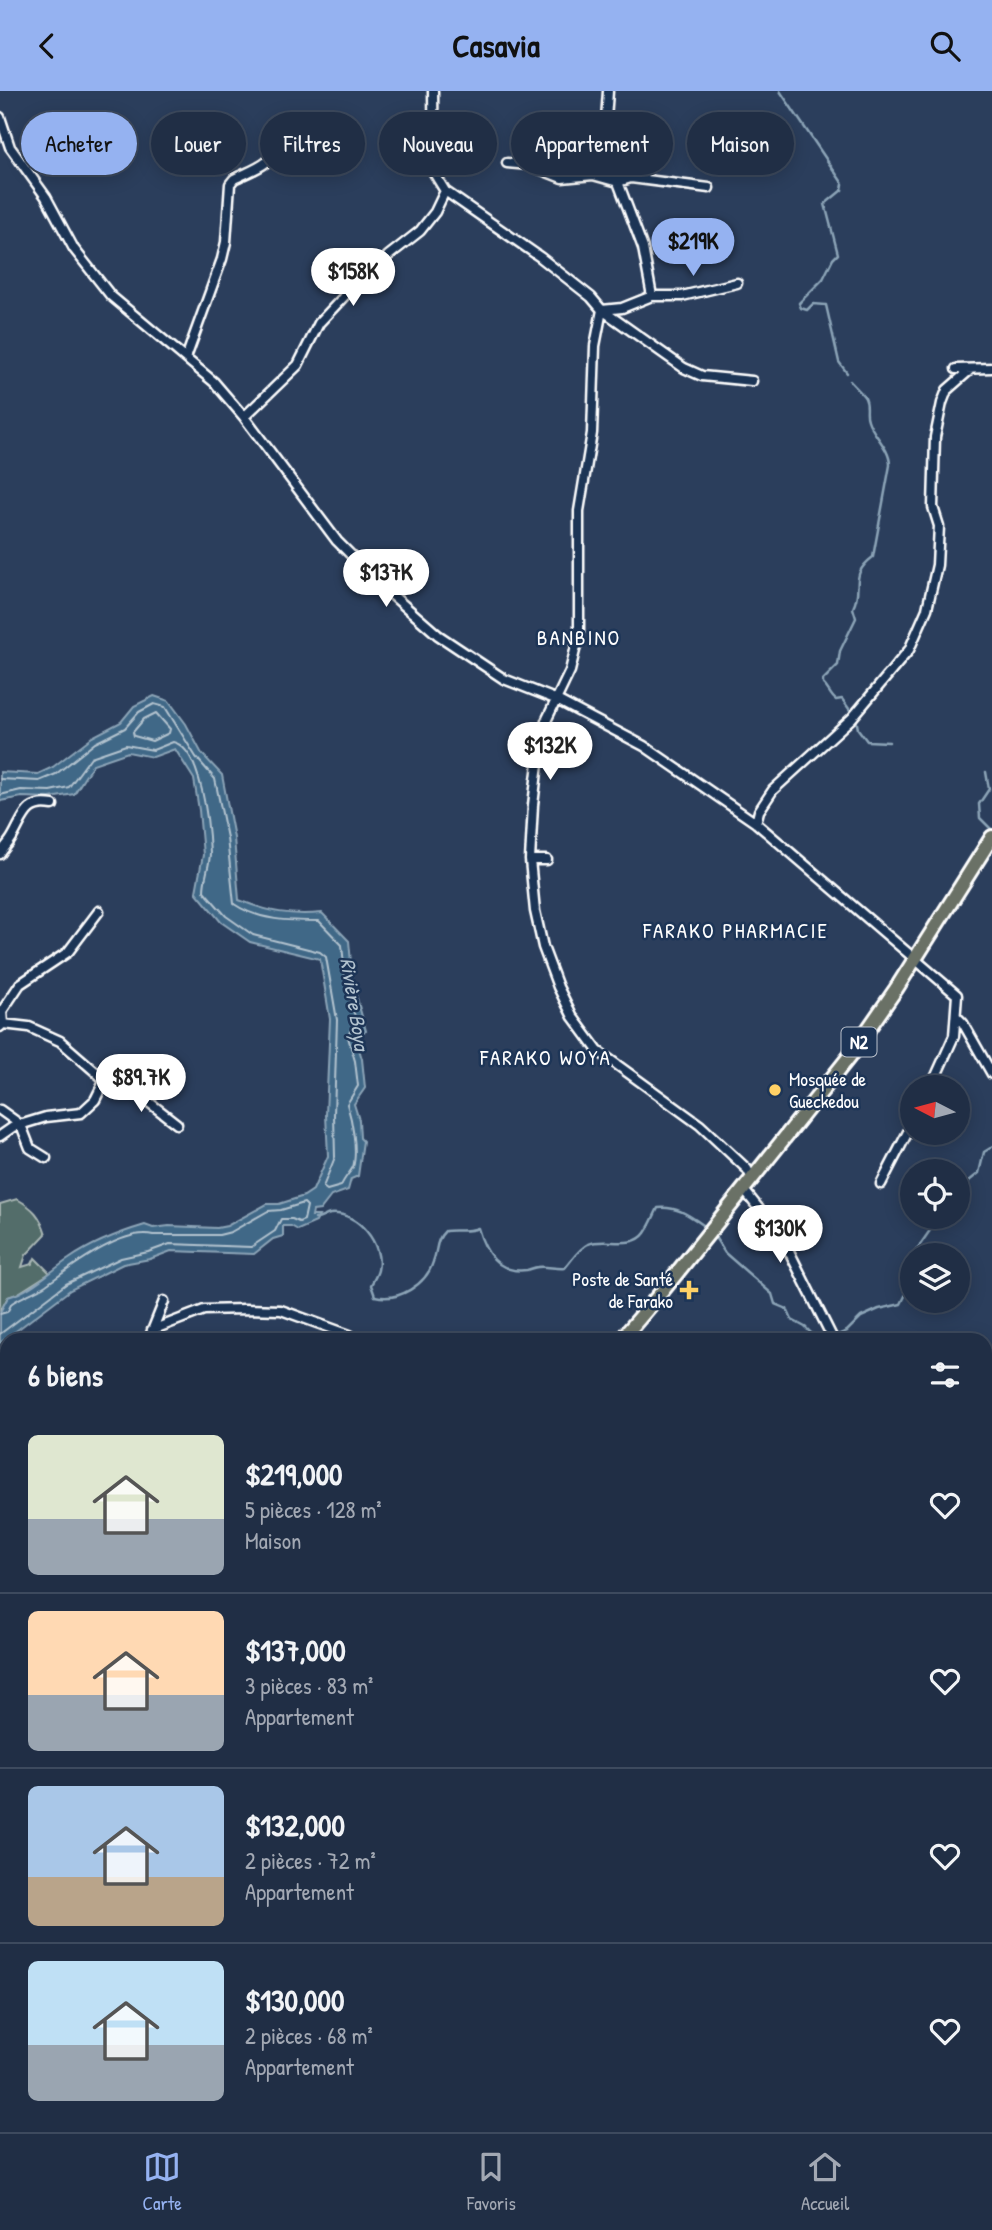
<!DOCTYPE html>
<html lang="fr">
<meta charset="utf-8">
<style>
:root{--surface:#202e45;--page:#28364c;--text:#f1f3f6;--muted:#a2a8b3;--line:#3d4a5e;--accent:#95b2f1}
body{margin:0;font-family:"Patrick Hand",sans-serif;background:var(--page);color:var(--text);height:100vh;display:flex;flex-direction:column;font-size:26px;white-space:nowrap}
*{box-sizing:border-box;margin:0}
p{font-size:23px;color:var(--muted)}
.icon{flex:none;width:38px;height:38px;fill:none;stroke:currentColor;stroke-width:2;stroke-linecap:round;stroke-linejoin:round}
.map{position:relative;flex:1;overflow:hidden}
.sheet{position:absolute;left:0px;top:1242px;width:992px;height:800px;display:flex;flex-direction:column;background:var(--surface);border-radius:21px 21px 0 0;box-shadow:0 4px 18px #0003,0 0 0 2px var(--line)}
.sheet>*{flex:none}
.top-card{position:absolute;left:21px;top:21px;width:950px;height:63px;display:flex;gap:14px}
.needle{width:46px;rotate:276deg}
.buttons{position:absolute;left:900px;top:984px;display:grid;gap:14px}
.buttons a{display:grid;place-items:center;width:70px;height:70px;border-radius:50%;background:var(--surface);box-shadow:0 4px 18px #0003,0 0 0 2px var(--line);font-size:35px}
.price{position:absolute;translate:-50% -60px;padding:0 16px;border-radius:24px;background:#fff;color:#222;font-size:23px;line-height:46px;filter:drop-shadow(0 2px 4px #0008)}
.price::after{content:'';position:absolute;left:50%;top:42px;width:21px;height:16px;margin-left:-10px;background:inherit;clip-path:polygon(0 0,100% 0,50% 100%)}
.price.on{background:var(--accent);color:#111}
ul{padding:0;list-style:none}
li{display:flex;align-items:center;gap:21px;height:175px;padding:0 28px}
li+li{border-top:2px solid var(--line)}
li span{display:grid;place-items:center;flex:none;width:196px;height:140px;border-radius:10px;color:#555}
li>.icon{margin-inline-start:auto}
span .icon{width:84px;height:84px;fill:#fffc;stroke-width:1}
li b{font-size:30px}
h2{display:flex;justify-content:space-between;align-items:center;height:84px;padding:0 28px;font-size:30px}
.pill{padding:0 24px;border-radius:32px;background:var(--surface);box-shadow:0 4px 18px #0003,0 0 0 2px var(--line);font-size:24px;line-height:63px}
.pill.on{background:var(--accent);color:#111}
header{display:flex;justify-content:space-between;align-items:center;height:91px;padding:0 28px;background:var(--accent);color:#111;font-size:32px;font-weight:800}
.dock{display:flex;justify-content:space-around;align-items:center;height:98px;border-top:2px solid var(--line);background:var(--surface);font-size:19px;color:var(--muted)}
.dock a{display:grid;justify-items:center;gap:4px}
.dock .on{color:var(--accent)}
.map>svg:first-child{display:block}
</style>
<header><svg class="icon" aria-label="back" viewBox="0 0 24 24"><path d="M15 5l-7 7 7 7"/></svg>Casavia<svg class="icon" aria-label="search" viewBox="0 0 24 24"><circle cx="10" cy="10" r="6"/><path d="M15 15l6 6"/></svg></header>
<div class="map">
<svg width="992" height="2041" viewBox="0 0 992 2041">
<rect width="100%" height="100%" fill="#2b3e5c"/>
<filter id="ink" filterUnits="userSpaceOnUse"><feTurbulence type="fractalNoise" baseFrequency=".0143" numOctaves="2"/><feDisplacementMap in="SourceGraphic" scale="14" xChannelSelector="R" yChannelSelector="G"/><feConvolveMatrix kernelMatrix="1 2 1 2 8 2 1 2 1" color-interpolation-filters="sRGB"/></filter>
<g filter="url(#ink)">
<path fill="#536d6a" stroke="#a9b6b4" stroke-width="2" d="M17,1108C33,1117 40,1124 46,1143L26,1164L22,1176L32,1173L35,1167L50,1182L17,1203L8,1206L0,1221V1113Z
M7,1490V1562L0,1557V1499Z
M0,1843L7,1851V1975L0,1970Z"/>
<path fill="#406887" stroke="#8ca4b7" stroke-width="2" d="M154,605L169,610L186,633L202,663L222,684L234,747L239,809C269,821 290,825 322,822L349,850L353,893L366,940L355,945L362,968L365,997L354,1013L359,1029L360,1047L363,1050L358,1085L351,1088L348,1099L331,1105L320,1119L313,1120L312,1125H319L316,1131L298,1139L291,1135H283V1145L273,1148L254,1163L171,1160L150,1168L123,1173L70,1199L0,1252V1221L8,1206C31,1200 49,1181 69,1168C92,1152 118,1142 145,1134L153,1137L169,1135L217,1137L227,1135L267,1113H279L304,1105L313,1099L328,1065L326,1024L330,928L320,868L250,851L221,831L196,801L203,764L199,719L194,688L175,658L153,666L128,661L93,673L74,703L50,707L22,706L0,710V681L38,683L53,676L92,646L121,631L134,615Z"/>
<g fill="none" stroke-linecap="round" stroke-linejoin="round">
<path stroke="#b3c3cf" stroke-width="2" d="M156,622L170,638L169,642L152,650L134,645L133,641L144,628Z
M0,688L39,690L56,683L95,652L125,637L139,621L154,613L165,616L196,666L215,688L227,747L234,813C259,830 290,830 319,830L342,854L346,894L357,933L350,940L348,946L355,970L358,995L347,1013C352,1029 358,1060 353,1076C350,1082 344,1087 341,1095L327,1099L323,1096L335,1066L334,1024L337,929L326,866L320,861L253,844L226,825L204,800C204,787 210,774 210,762C209,737 202,657 173,651L153,659L126,654L91,666L69,696L50,700L21,699L0,704
M0,1223L7,1221C9,1219 10,1215 12,1212C19,1207 37,1200 46,1194C70,1177 123,1136 153,1144H219L231,1141L268,1120L281,1119L304,1112L307,1115L304,1129L299,1131L292,1128H281L275,1140L251,1156L170,1153L148,1161L121,1167L66,1193L0,1243"/>
<path stroke="#8ca4b7" stroke-width="2.5" d="M780,0L843,93L842,99L825,113L838,163L833,168L823,188L799,212L801,217L807,219L813,213L826,214L839,271L847,282
M850,290C854,295 861,301 865,307C869,315 865,322 868,329C872,343 890,357 890,374L873,466C848,485 864,495 853,517L856,527L840,560L838,574L823,589V593C829,598 830,605 836,609L842,608L852,622
M856,627L858,638L867,650L889,651
M986,681L989,698L979,713L980,727L992,739
M957,1110L969,1090L979,1082L984,1061L992,1056
M315,1128C321,1128 325,1124 330,1123C358,1120 384,1154 378,1179C377,1184 373,1190 371,1194L375,1205C398,1211 426,1194 433,1171C438,1158 435,1150 445,1140C457,1138 467,1142 478,1137C485,1162 498,1183 527,1179C531,1178 534,1176 538,1176C547,1175 556,1178 565,1177C572,1169 578,1158 588,1153C605,1146 633,1159 645,1142C650,1135 654,1125 658,1117C678,1115 690,1125 706,1136
M713,1143L725,1162L772,1203L775,1213L787,1218L792,1229L805,1236L819,1250
M913,1164L933,1135L945,1125
M912,1166L908,1172L912,1189
M824,1250L847,1240L861,1226L879,1218L901,1213L912,1191"/>
<g stroke="#fff" stroke-width="13">
<path id="minor" d="M433,0L434,82L445,100L540,166L591,206L602,219L622,217L652,205L643,157L618,91L631,87L709,97
M608,0C606,35 600,60 618,91
M0,26L10,56L46,106L74,158L111,205L214,291L244,326L337,450L384,497L438,544L504,588L555,608L644,655L756,732L957,904L954,945L931,996
M507,72L529,74L562,87L593,84L618,91
M434,82L451,74
M652,205H682L737,192
M186,267L222,168L226,151L230,93L234,88C251,79 277,73 276,51
M956,278L992,277
M752,290L702,285L684,277L602,219L595,255L592,342L579,420V543L570,580L546,630L539,664L533,714L530,769L535,820L543,856L558,896L573,926L598,960L700,1034L747,1078L752,1087
M244,326L298,274L319,232L351,198L368,188L388,165L420,140L435,121L445,100
M756,732L759,720L773,699L852,627L909,559L927,518L937,474L939,435L933,416L935,346L942,312L947,299L971,278
M0,763C4,757 10,751 13,745C24,726 26,709 53,714
M530,769H547
M956,925L963,932L992,983
M3,933L2,920L20,893L68,861L99,820
M0,936L3,933L29,936L60,950L105,989
M0,1019L21,1034L30,1057L46,1067
M0,1045L13,1036L46,1026L81,1022L95,1009L105,989L123,991L177,1033
M881,1093L912,1033
M744,1099L783,1148L834,1250
M152,1239L204,1219L244,1218L281,1219L350,1244
M148,1250L164,1210
M985,1480L992,1490
M985,1510L992,1507
M0,1700L7,1693
M0,1753L7,1760
M985,1764L992,1760
M0,1773L7,1765
M0,1839L7,1846
M254,2035L256,2041
M546,2035V2041
M528,2041L534,2035"/>
</g>
<g stroke="#fff" stroke-width="16">
<path id="major" d="M655,2035L657,2041
M831,2035L834,2041"/>
</g>
<g stroke="#fff" stroke-width="18">
<path id="highway" d="M620,1250L660,1203L849,966L896,898L992,746
M0,1340L7,1345"/>
</g>
<use href="#minor" stroke="#1d3557" stroke-width="8"/>
<use href="#major" stroke="#6a7166" stroke-width="10"/>
<use href="#highway" stroke="#6a7166" stroke-width="12"/>
</g>
</g>
<g fill="#ffd166" stroke="#1d3557" stroke-width="2.5">
<circle cx="775" cy="999" r="7"/>
<path d="M685.5 1188.5h7v7h7v7h-7v7h-7v-7h-7v-7h7z"/>
</g>
<g text-anchor="middle" dominant-baseline="central" stroke-width="5" stroke-linejoin="round" paint-order="stroke">
<rect fill="#1d3557" stroke="#bbc2cd" stroke-width="2" x="841.5" y="936.5" width="35" height="29" rx="5"/>
<g font-size="18" font-weight="bold" fill="#fff">
<text x="859" y="951">N2</text>
</g>
<g font-size="19" fill="#fff" stroke="#1d3557" text-anchor="start">
<text x="789" y="988">Mosquée de<tspan x="789" dy="22">Gueckedou</tspan></text>
<text x="673" y="1188" text-anchor="end">Poste de Santé<tspan x="673" dy="22">de Farako</tspan></text>
</g>
<g font-size="21" letter-spacing="2" fill="#fff" stroke="#1d3557">
<text x="579" y="546">BANBINO</text>
<text x="736" y="839">FARAKO PHARMACIE</text>
<text x="546" y="966">FARAKO WOYA</text>
</g>
<g font-size="21" font-style="italic" fill="#b3c3cf" stroke="#1d3557">
<text transform="translate(355 913) rotate(81)">Rivière Boya</text>
</g>
</g>
</svg>
<div class="buttons">
<a><svg class="needle" viewBox="-14 -14 28 28"><path d="M0-13l5 13h-10z" fill="#e53935"/><path d="M0 13l5-13h-10z" fill="#a2a8b3"/></svg></a>
<a><svg class="icon" aria-label="locate" viewBox="0 0 24 24"><circle cx="12" cy="12" r="6"/><path d="M12 2v4M12 18v4M2 12h4M18 12h4"/></svg></a>
<a><svg class="icon" aria-label="layers" viewBox="0 0 24 24"><path d="M12 4l9 5-9 5-9-5zM3 14l9 5 9-5"/></svg></a>
</div>
<b class="price on" style="left:693px;top:187px">$219K</b>
<b class="price" style="left:353px;top:217px">$158K</b>
<b class="price" style="left:386px;top:518px">$137K</b>
<b class="price" style="left:550px;top:691px">$132K</b>
<b class="price" style="left:141px;top:1023px">$89.7K</b>
<b class="price" style="left:780px;top:1174px">$130K</b>
<div class="top-card">
<a class="pill on">Acheter</a>
<a class="pill">Louer</a>
<a class="pill">Filtres</a>
<a class="pill">Nouveau</a>
<a class="pill">Appartement</a>
<a class="pill">Maison</a>
</div>
<section class="sheet">
<h2>6 biens<svg class="icon" aria-label="filters" viewBox="0 0 24 24"><path d="M4 7h16M4 17h16"/><circle cx="9" cy="7" r="2"/><circle cx="15" cy="17" r="2"/></svg></h2>
<ul>
<li><span style="background:linear-gradient(#dfe7d0 60%,#9aa5b1 0)"><svg class="icon" aria-label="home" viewBox="0 0 24 24"><path d="M3 11l9-7 9 7M6 9v11h12V9"/></svg></span><div><b>$219,000</b><p>5 pièces · 128 m²</p><p>Maison</p></div><svg class="icon" aria-label="heart" viewBox="0 0 24 24"><path d="M12 20l-8-8c-3-5 5-10 8-4 3-6 11-1 8 4z"/></svg></li>
<li><span style="background:linear-gradient(#ffd9b3 60%,#9aa5b1 0)"><svg class="icon" aria-label="home" viewBox="0 0 24 24"><path d="M3 11l9-7 9 7M6 9v11h12V9"/></svg></span><div><b>$137,000</b><p>3 pièces · 83 m²</p><p>Appartement</p></div><svg class="icon" aria-label="heart" viewBox="0 0 24 24"><path d="M12 20l-8-8c-3-5 5-10 8-4 3-6 11-1 8 4z"/></svg></li>
<li><span style="background:linear-gradient(#a9c7e8 65%,#b9a48a 0)"><svg class="icon" aria-label="home" viewBox="0 0 24 24"><path d="M3 11l9-7 9 7M6 9v11h12V9"/></svg></span><div><b>$132,000</b><p>2 pièces · 72 m²</p><p>Appartement</p></div><svg class="icon" aria-label="heart" viewBox="0 0 24 24"><path d="M12 20l-8-8c-3-5 5-10 8-4 3-6 11-1 8 4z"/></svg></li>
<li><span style="background:linear-gradient(#bfe0f5 60%,#9aa5b1 0)"><svg class="icon" aria-label="home" viewBox="0 0 24 24"><path d="M3 11l9-7 9 7M6 9v11h12V9"/></svg></span><div><b>$130,000</b><p>2 pièces · 68 m²</p><p>Appartement</p></div><svg class="icon" aria-label="heart" viewBox="0 0 24 24"><path d="M12 20l-8-8c-3-5 5-10 8-4 3-6 11-1 8 4z"/></svg></li>
</ul>
</section>
</div>
<nav class="dock">
<a class="on"><svg class="icon" aria-label="map" viewBox="0 0 24 24"><path d="M3 6l6-2 6 2 6-2v14l-6 2-6-2-6 2zM9 4v14M15 6v14"/></svg>Carte</a>
<a><svg class="icon" aria-label="saved" viewBox="0 0 24 24"><path d="M7 4h10v16l-5-4-5 4z"/></svg>Favoris</a>
<a><svg class="icon" aria-label="home" viewBox="0 0 24 24"><path d="M3 11l9-7 9 7M6 9v11h12V9"/></svg>Accueil</a>
</nav>
